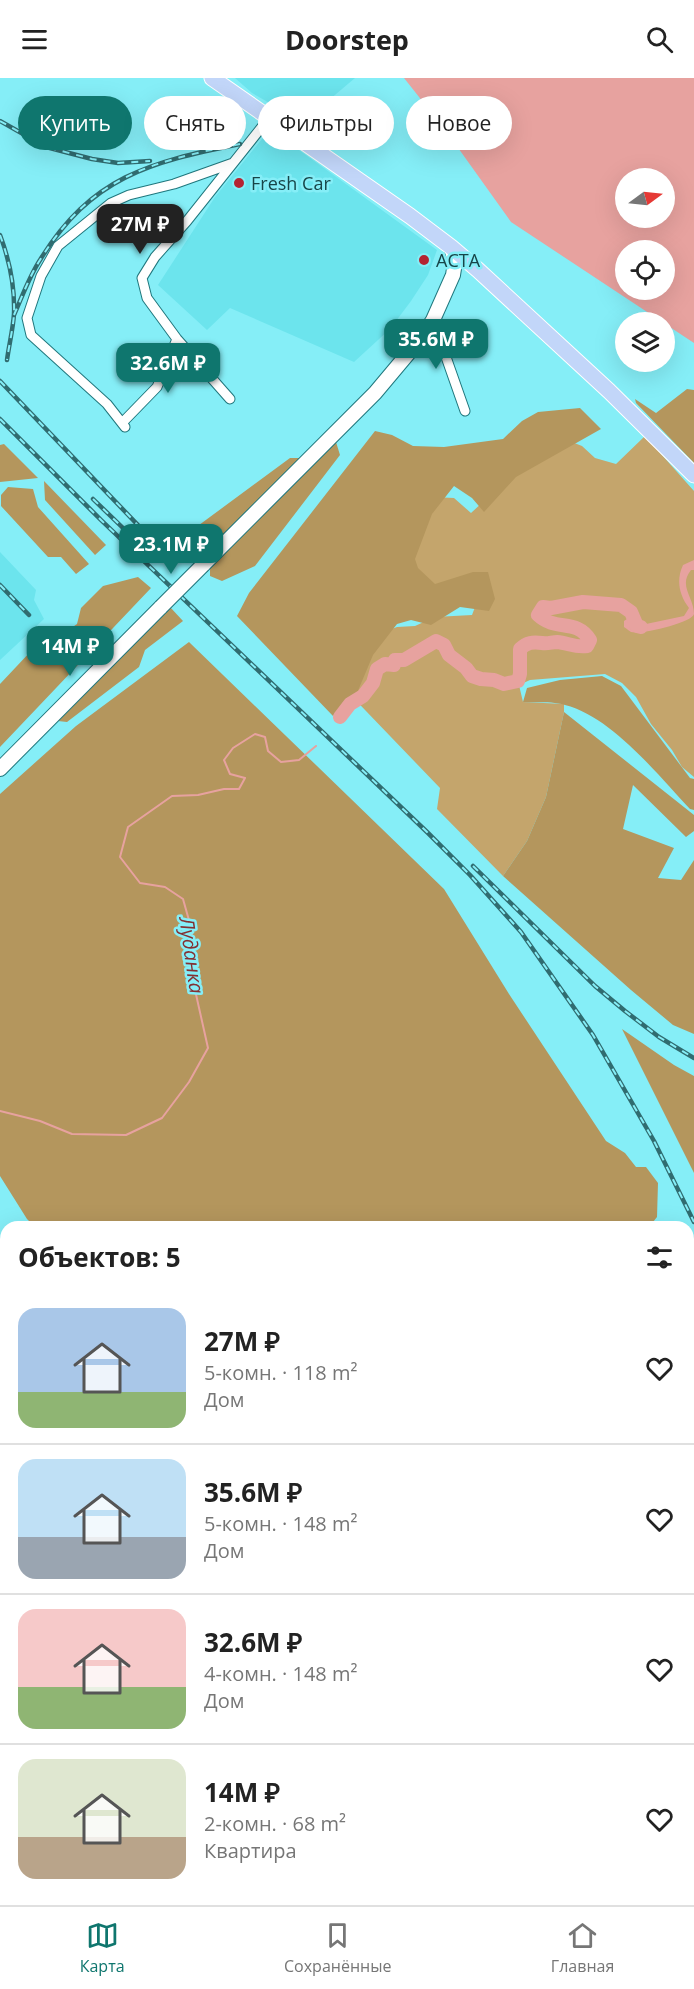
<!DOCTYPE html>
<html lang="ru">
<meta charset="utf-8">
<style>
:root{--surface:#fff;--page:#f2f2f2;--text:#222;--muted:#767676;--line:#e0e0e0;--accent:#0f766e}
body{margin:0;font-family:"Open Sans",sans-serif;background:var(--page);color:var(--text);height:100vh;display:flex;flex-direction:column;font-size:22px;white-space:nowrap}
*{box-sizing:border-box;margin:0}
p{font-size:20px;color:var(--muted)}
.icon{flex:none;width:33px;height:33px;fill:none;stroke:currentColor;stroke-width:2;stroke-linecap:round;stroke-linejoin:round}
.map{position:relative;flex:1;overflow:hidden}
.sheet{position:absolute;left:0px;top:1143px;width:694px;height:684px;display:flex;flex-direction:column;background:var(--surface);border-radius:18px 18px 0 0;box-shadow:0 6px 24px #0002}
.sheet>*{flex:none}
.guide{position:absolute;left:18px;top:18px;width:658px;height:54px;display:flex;gap:12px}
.needle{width:39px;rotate:75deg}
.buttons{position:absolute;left:615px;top:90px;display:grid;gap:12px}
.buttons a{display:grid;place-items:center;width:60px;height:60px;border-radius:50%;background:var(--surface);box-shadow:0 6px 24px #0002;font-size:30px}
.price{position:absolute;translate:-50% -51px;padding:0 14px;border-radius:12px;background:var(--accent);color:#fff;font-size:20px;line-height:39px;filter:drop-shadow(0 2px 3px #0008)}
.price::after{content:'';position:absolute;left:50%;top:36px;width:18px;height:14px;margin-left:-9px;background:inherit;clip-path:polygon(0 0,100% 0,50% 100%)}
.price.selected{background:#222;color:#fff}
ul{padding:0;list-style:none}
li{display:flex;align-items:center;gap:18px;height:150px;padding:0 18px}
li+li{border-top:2px solid var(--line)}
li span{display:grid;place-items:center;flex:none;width:168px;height:120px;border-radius:18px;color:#555}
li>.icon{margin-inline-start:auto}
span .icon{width:72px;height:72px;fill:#fffc;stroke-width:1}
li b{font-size:26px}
h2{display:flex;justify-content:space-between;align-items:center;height:72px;padding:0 18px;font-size:26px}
.pill{padding:0 21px;border-radius:27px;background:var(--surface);box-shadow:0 6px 24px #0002;font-size:21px;line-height:54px}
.pill.selected{background:var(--accent);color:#fff}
header{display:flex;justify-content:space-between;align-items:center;height:78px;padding:0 18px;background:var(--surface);font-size:27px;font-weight:700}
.menu{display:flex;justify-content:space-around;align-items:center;height:84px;border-top:2px solid var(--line);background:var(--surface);font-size:16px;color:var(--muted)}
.menu a{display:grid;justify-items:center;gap:3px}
.menu .selected{color:var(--accent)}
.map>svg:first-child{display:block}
</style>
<header><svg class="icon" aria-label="menu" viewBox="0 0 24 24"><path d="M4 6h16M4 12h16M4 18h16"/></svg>Doorstep<svg class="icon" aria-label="search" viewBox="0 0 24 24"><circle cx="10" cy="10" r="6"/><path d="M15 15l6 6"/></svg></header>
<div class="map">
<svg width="694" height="1827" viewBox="0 0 694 1827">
<rect width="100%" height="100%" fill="#85eef7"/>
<path fill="#6ce4ed" d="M235,0H355L303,44L252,15Z
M270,51L437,172L428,197L411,223L390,251L354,284L230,230L207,252L158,207L215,119Z
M0,474L36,512L34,522L44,541L0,582Z"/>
<path fill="#c4a56c" d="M645,358L694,413V699L682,689L672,672L651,646L636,619L622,605L605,596L530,602L519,607L523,624L564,626V634L546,719L527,763L503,798L437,731L440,710L341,607L378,556L397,549L415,548L435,539L472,537L480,516L425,513L403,506L433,419L454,420L471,435L496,412L564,361L582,368L595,380L616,386Z"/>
<path fill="#b4965d" d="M687,311L694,312V385L636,325L635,321L656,335Z
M580,330L601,351L516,399L484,434L472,420L454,408L432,436L415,481L418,490L435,506L473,494H488L495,521L489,533L460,529L431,547L411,542L397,546L373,577L357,615L333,638L237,538L249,515L375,353L392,357L413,368L444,369L503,361L522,343L538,334Z
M336,364L340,377L255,488L222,503L210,498V489Z
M4,366L38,400L0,404V367Z
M290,380H301L203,477L176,464Z
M44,403L106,467L95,477L45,422Z
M8,409L33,411L38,429L89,486L76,496L61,479H48L1,428V417Z
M138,499L151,510L0,669V606L32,572L57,560L77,546L81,530L103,508Z
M170,529L183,543L145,572L139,589L67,644L58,643Z
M189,564L444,811L509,916L606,1063L625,1075L636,1089H646L658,1105L657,1139L649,1149H35L27,1141L0,1098V716L76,648Z
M602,598L621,608L690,700L694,701V732L690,731C657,696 612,639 565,627C552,623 536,625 523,624L527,610L560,602Z
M564,634L694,737V753L686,759L633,707L623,751L674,770L658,800L681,802L694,782V956L673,947L631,912L503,798L527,763L546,719Z
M622,951L674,987L694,998V1095Z
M689,1185L694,1196V1685L689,1689Z
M0,1194L6,1202V1361L0,1358Z
M6,1742V1821H58L60,1827H3Z
M92,1821H269L262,1827H93Z
M436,1821H493L485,1827H440Z"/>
<path fill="#e7a29f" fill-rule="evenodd" d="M404,0H694V265L511,144L446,53ZM626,100H664V140H626ZM626,172H664V212H626Z
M694,482V492H691C678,508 694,519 694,536C692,545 640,557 631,554C631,554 624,549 624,549V543L627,541L629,545H633L631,534L646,546L684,538L689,530C679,517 676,502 683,487Z"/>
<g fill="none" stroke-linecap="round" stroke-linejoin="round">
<path stroke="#e7a29f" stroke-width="2" d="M0,1033L40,1043L72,1056L126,1057L162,1040L189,1004L208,970L191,894L192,853L183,821L165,809L140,805L120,779L128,749L172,718L198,717L224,711H239L245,700L230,696L224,682L233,670L255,656L265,659L268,673L281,684L299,682L316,668"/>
<path stroke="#e7a29f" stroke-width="14" d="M340,639L350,626L363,618L373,605L377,591L385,586L394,587L395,582H404L436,563L444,567L449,577L466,590L472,598L481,601L494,602L504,606L518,603L520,596V571C527,564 533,564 542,565C548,566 552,564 557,564C568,565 576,570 587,568L590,562C576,540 556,554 538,537L543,529L551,530L583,524L621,527L631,534L637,548L641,549"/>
<g stroke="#20777d" stroke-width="11">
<path id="street" d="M433,242L465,333
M230,321L177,261L147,220L142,200L155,179L187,143L269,40
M122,345L157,309L177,261
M125,349L107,326L31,257L27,240L41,198L58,168L111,125L129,117L174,106L233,85"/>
</g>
<g stroke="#20777d" stroke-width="16">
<path id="secondary" d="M203,487L375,315L422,259L433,242L453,197L455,184L451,169
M0,691L161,529"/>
</g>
<g stroke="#fff" stroke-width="17">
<path id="primary" d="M212,0L410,138L451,169L478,192L609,313L694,397"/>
</g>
<g stroke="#fff" stroke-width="19">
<path id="highway" d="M688,1749L694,1745
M562,1827L572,1821"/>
</g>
<use href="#street" stroke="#fff" stroke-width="9"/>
<use href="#secondary" stroke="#fff" stroke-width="14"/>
<use href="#primary" stroke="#c2d6f9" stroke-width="15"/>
<use href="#highway" stroke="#9abbf5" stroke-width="16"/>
<g stroke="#306c70" stroke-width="4.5">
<path id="rail" d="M0,43L46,69L92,81L118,85L150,83
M0,157C9,181 15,209 14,236C13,251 9,267 7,282
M14,237C22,219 29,199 40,182C91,99 149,84 240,66
M0,303L157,467
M0,341L101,442L427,754L470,797L521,854L593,957L654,1063L694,1144
M93,421L123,450
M0,507L29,537
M473,788L595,908L625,933L659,959L694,980"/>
</g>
<use href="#rail" stroke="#85eef7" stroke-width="2" stroke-dasharray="7" stroke-linecap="butt"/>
<g stroke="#20777d" stroke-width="16" stroke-linecap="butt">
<path id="secondary-bridge" d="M161,529L203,487"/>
</g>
<use href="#secondary-bridge" stroke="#fff" stroke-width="14"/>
</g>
<g fill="#b42331" stroke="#85eef7" stroke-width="2">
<circle cx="239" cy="105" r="6"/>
<circle cx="424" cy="182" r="6"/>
</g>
<g text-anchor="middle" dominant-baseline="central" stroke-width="5" stroke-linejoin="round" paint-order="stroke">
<g font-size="18" fill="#174548" stroke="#85eef7" text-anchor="start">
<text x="251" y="105">Fresh Car</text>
<text x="436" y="182">АСТА</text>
</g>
<g font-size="20" font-style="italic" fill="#833133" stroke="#85eef7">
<text transform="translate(192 877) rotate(82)">Луданка</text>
</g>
</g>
</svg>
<div class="buttons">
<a><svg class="needle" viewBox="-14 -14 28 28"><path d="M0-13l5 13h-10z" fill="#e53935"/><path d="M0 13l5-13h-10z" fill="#767676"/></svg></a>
<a><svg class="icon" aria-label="locate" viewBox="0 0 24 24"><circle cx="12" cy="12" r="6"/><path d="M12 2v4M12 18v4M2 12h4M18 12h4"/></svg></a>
<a><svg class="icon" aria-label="layers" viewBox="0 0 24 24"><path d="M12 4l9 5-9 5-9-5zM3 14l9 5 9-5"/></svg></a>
</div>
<b class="price selected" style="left:140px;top:177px">27M ₽</b>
<b class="price" style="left:436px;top:292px">35.6M ₽</b>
<b class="price" style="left:168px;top:316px">32.6M ₽</b>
<b class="price" style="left:171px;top:497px">23.1M ₽</b>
<b class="price" style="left:70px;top:599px">14M ₽</b>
<div class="guide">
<a class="pill selected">Купить</a>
<a class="pill">Снять</a>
<a class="pill">Фильтры</a>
<a class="pill">Новое</a>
</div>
<section class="sheet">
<h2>Объектов: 5<svg class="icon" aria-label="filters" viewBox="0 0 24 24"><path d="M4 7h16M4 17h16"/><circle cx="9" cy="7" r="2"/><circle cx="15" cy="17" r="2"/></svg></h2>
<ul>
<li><span style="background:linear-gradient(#a9c7e8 70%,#8fb573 0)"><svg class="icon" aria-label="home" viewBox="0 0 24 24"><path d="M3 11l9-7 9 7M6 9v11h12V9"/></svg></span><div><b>27M ₽</b><p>5-комн. · 118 m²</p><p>Дом</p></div><svg class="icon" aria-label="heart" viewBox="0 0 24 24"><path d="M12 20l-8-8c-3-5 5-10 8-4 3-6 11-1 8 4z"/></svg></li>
<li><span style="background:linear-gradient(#bfe0f5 65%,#9aa5b1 0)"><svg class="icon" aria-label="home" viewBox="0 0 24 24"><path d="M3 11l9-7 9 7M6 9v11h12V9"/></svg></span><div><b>35.6M ₽</b><p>5-комн. · 148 m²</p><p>Дом</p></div><svg class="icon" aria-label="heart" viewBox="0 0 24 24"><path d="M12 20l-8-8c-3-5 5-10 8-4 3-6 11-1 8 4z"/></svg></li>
<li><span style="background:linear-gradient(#f6c9c9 65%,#8fb573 0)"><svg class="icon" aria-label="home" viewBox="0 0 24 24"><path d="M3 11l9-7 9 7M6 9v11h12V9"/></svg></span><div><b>32.6M ₽</b><p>4-комн. · 148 m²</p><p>Дом</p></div><svg class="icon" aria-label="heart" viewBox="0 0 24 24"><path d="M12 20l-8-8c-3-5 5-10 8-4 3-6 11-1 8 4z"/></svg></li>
<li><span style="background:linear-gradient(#dfe7d0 65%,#b9a48a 0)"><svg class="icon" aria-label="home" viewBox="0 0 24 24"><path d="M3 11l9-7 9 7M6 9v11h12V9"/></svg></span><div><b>14M ₽</b><p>2-комн. · 68 m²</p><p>Квартира</p></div><svg class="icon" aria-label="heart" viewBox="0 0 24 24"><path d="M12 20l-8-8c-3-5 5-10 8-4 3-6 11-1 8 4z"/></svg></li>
</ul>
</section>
</div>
<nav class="menu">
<a class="selected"><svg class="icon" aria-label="map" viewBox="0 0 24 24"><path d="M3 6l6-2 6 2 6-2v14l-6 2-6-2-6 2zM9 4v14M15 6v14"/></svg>Карта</a>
<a><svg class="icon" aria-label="saved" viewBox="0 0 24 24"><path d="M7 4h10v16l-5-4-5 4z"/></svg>Сохранённые</a>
<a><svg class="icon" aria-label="home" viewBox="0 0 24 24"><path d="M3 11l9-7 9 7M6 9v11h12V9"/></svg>Главная</a>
</nav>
